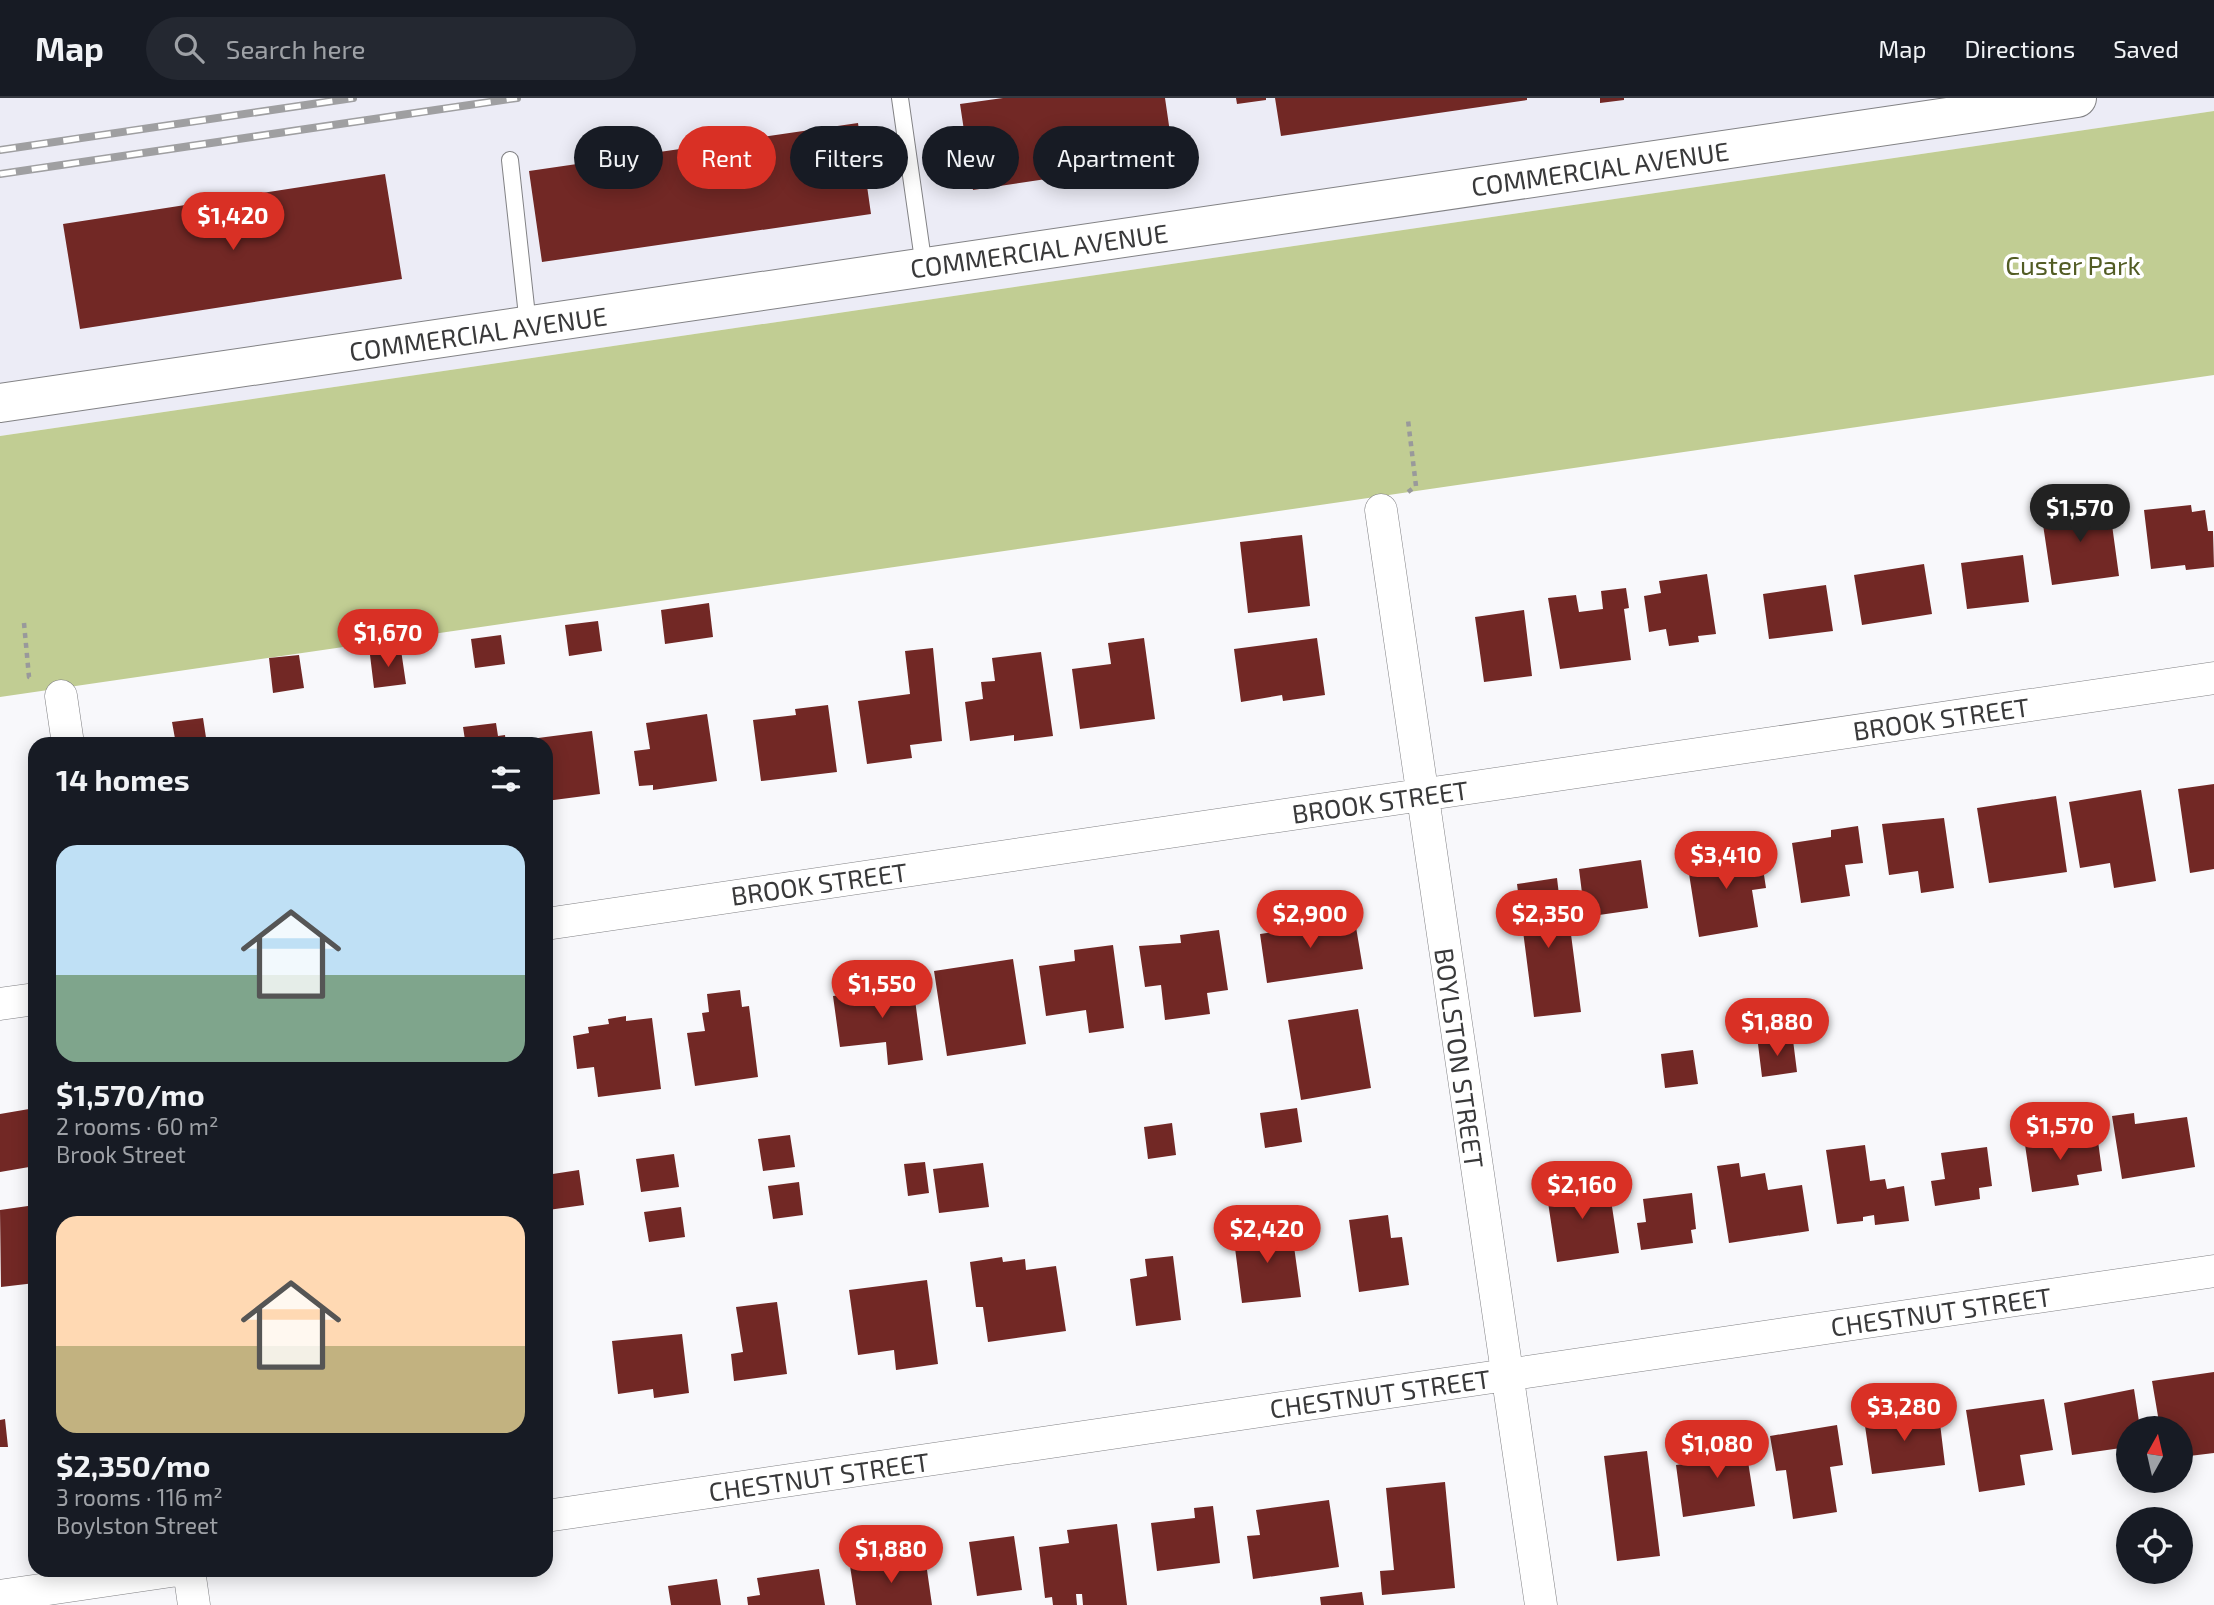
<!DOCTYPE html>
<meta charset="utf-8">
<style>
:root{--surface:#171b24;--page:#242831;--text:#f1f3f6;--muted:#9ea1a6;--line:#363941;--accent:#d93025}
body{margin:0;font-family:"Exo 2",sans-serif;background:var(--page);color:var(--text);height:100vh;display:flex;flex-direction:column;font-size:26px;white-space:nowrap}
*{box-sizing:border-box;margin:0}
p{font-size:23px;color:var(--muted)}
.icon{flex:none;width:38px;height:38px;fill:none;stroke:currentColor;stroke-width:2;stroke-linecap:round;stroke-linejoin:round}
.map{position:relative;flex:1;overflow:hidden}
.panel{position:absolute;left:28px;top:639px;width:525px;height:840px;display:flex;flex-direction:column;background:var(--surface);border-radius:21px;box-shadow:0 4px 18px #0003}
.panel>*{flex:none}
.banner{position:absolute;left:574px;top:28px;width:665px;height:63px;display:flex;gap:14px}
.needle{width:46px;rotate:8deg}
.fabs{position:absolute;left:2116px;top:1318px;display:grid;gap:14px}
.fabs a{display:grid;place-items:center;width:77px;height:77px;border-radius:50%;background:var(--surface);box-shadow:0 4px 18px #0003;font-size:35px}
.price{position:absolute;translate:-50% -60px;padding:0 16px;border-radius:24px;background:var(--accent);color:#fff;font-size:23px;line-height:46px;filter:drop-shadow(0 2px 4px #0008)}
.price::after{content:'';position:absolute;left:50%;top:42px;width:21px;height:16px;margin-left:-10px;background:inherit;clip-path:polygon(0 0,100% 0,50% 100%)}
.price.active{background:#222;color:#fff}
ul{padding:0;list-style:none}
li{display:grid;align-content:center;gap:14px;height:371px;padding:0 28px}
li span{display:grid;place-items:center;height:217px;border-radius:21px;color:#555}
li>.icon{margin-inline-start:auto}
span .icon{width:126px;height:126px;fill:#fffc;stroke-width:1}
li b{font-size:30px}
h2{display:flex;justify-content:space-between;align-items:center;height:84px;padding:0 28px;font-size:30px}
.tag{padding:0 24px;border-radius:32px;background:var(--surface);box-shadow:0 4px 18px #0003;font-size:24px;line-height:63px}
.tag.active{background:var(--accent);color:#fff}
header{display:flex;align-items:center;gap:42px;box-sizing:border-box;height:98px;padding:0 35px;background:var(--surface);border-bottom:2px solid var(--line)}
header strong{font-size:33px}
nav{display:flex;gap:38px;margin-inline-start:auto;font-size:24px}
.search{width:490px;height:63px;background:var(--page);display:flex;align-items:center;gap:18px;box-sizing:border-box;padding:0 24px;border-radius:38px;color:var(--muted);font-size:26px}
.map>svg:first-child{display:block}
</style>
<header>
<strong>Map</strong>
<div class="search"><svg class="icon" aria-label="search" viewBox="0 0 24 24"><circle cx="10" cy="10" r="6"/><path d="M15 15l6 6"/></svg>Search here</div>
<nav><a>Map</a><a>Directions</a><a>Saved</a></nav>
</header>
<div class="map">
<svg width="2214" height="1507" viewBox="0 0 2214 1507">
<rect width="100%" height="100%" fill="#f8f8fb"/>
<path fill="#ececf6" d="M0,0H2214V13L0,338Z"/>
<path fill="#c1cd93" d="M2214,13V277L0,599V338Z"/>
<path fill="#722825" d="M1003,0H1165L1174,62L973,92L960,6Z
M1236,0H1266V2L1237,6Z
M1275,0H1527V2L1281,38Z
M1600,0H1624V2L1600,5Z
M858,25L871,116L542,164L529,73Z
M385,76L402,181L80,231L63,126Z
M2109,405L2119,478L2052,487L2041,413Z
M2191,407L2192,414L2205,412L2208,433H2213L2214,469L2186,472L2185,467L2151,471L2144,412Z
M1302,437L1310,508L1248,515L1240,444Z
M2023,457L2029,504L1967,511L1961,465Z
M1924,466L1932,516L1862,527L1854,477Z
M1707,476L1716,536L1698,538L1699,544L1669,548L1666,531L1649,534L1644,498L1661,495L1659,483Z
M1826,487L1833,533L1769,541L1763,496Z
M1626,490L1629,510L1624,511L1631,562L1560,571L1548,500L1576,497L1579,514L1603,511L1601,493Z
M709,505L713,539L665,546L661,512Z
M1524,512L1532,578L1484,584L1475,519Z
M598,523L602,553L569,558L565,527Z
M501,537L505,566L475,570L471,541Z
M1144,540L1155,621L1080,631L1072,571L1111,566L1108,545Z
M1317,540L1325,597L1283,603L1282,597L1241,604L1234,551Z
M933,550L942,643L910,647L912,660L867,666L858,603L910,596L905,553Z
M401,552L406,586L374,590L370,557Z
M1041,554L1053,638L1014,643V637L970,643L965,604L983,601L981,584L995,583L992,560Z
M299,557L304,590L273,595L269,560Z
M828,607L837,674L761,683L753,622L796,617L795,611Z
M707,616L717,683L653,692V687L639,688L634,653L650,651L646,625Z
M203,620L207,646H176L172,624Z
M496,625L498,638L505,637L506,646H460L465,642L463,629Z
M592,633L600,696L546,703V646H538V640Z
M2214,686V771L2190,775L2178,691Z
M2141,692L2156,783L2114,790L2110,765L2080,770L2069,704Z
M2056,698L2067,774L1989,785L1977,710Z
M1944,720L1954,790L1921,795L1918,773L1889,777L1882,726Z
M1858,728L1863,765L1845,767L1850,798L1801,805L1792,745L1831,739V732Z
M1760,751L1766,790L1752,792L1758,829L1699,839L1687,763Z
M1641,762L1648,810L1585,819L1579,771Z
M1557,780L1561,814L1568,813L1581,914L1534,919L1517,786Z
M1316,818L1317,828L1355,823L1363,871L1267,885L1260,836L1280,833L1278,823Z
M1219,832L1228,892L1207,895L1210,916L1165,922L1161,887L1145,889L1139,848L1181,845L1180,837Z
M1113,847L1124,930L1089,935L1086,912L1046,918L1039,868L1075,863L1074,852Z
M1013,861L1026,946L947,958L934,873Z
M912,879L923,962L888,967L886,944L840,949L833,898L873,893L872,884Z
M740,892L742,909L749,908L758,979L695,988L687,935L705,933L702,915L709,914L707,896Z
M1358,911L1371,990L1301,1002L1288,922Z
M626,918V923L652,920L661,991L598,999L594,969L577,971L573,938L589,935L588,929L609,926L608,921Z
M548,934L552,957H546V935Z
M1793,942L1797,974L1762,979L1758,946Z
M1693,952L1698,986L1665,990L1661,956Z
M35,1010V1068L0,1074V1016Z
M1297,1010L1302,1044L1265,1050L1260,1015Z
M2134,1015L2135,1026L2187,1019L2195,1069L2122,1081L2112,1018Z
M1172,1025L1176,1057L1148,1061L1144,1029Z
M790,1037L795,1069L763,1073L758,1041Z
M2044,1037V1041L2072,1037L2074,1047L2098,1043L2102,1073L2077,1077L2079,1087L2032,1094L2024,1040Z
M1865,1047L1870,1083L1885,1081L1887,1091L1904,1088L1909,1123L1875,1127L1874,1117L1863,1119V1123L1837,1126L1826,1052Z
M1987,1049L1992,1088L1979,1090L1980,1101L1935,1108L1931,1083L1945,1081L1941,1055Z
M674,1056L679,1089L641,1094L636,1061Z
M925,1064L929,1095L908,1098L904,1066Z
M983,1065L989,1109L939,1115L933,1071Z
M1739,1065L1741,1079L1765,1075L1768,1092L1802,1087L1809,1133L1729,1145L1717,1068Z
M579,1072L584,1107L548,1112L546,1077Z
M1608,1082L1619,1155L1557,1164L1546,1091Z
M799,1084L803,1117L773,1121L768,1088Z
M1692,1095L1696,1131L1691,1132L1693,1145L1641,1152L1637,1125L1646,1124L1643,1101Z
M35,1107V1185L1,1189L0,1112Z
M681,1109L685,1139L649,1144L644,1114Z
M1388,1117L1391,1140L1402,1139L1409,1187L1359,1194L1349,1122Z
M1275,1124L1277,1137L1292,1134L1301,1199L1242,1205L1234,1142L1249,1140L1248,1127Z
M1173,1158L1181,1222L1136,1228L1130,1181L1147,1178L1145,1161Z
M1002,1159L1003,1164L1025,1161L1026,1172L1056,1168L1066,1233L988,1244L983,1209H976L970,1164Z
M927,1182L938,1266L896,1272L894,1252L858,1257L849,1192Z
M777,1204L787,1276L734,1283L731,1256L743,1254L736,1209Z
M682,1236L689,1295L654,1300L653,1291L618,1296L612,1243Z
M2214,1274V1355L2181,1359L2180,1330H2160L2152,1283Z
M2134,1291L2140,1330H2128V1349L2072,1357L2064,1305Z
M2044,1301L2053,1352L2020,1357L2025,1387L1979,1394L1966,1312Z
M1899,1316L1900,1321L1939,1317L1945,1367L1872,1376L1864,1321Z
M5,1321L8,1349H0V1322Z
M1837,1327L1843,1367L1830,1369L1837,1414L1793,1421L1786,1372L1776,1373L1770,1338Z
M1744,1338L1755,1408L1683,1419L1676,1367L1708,1362L1705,1344Z
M1647,1353L1660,1458L1617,1463L1604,1358Z
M1445,1384L1455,1490L1382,1497L1380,1473L1394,1472L1386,1390Z
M1329,1402L1339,1469L1253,1481L1247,1438L1260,1437L1256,1412Z
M1213,1408L1220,1465L1157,1473L1151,1425L1195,1420L1194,1410Z
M1117,1426L1127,1507H1083L1082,1496H1076L1077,1507H1053L1052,1499L1045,1500L1039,1449L1069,1445L1067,1432Z
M1014,1438L1022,1492L977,1498L969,1444Z
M887,1463L888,1470L926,1465L932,1507H856L850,1468Z
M819,1471L825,1507H748L747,1499L760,1497L757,1480Z
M717,1481L721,1507H671L668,1488Z
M1362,1494L1364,1507H1321L1320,1499Z"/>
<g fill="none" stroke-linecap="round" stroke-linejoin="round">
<g stroke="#828285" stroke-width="18">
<path id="service" d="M900,0L924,169
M510,62L528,227"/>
</g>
<g stroke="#828285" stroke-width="33">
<path id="minor" d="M1381,412L1541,1507
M61,598L68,646
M546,826L2214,580
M0,906L35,901
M546,1418L2214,1173
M189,1472L194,1507
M0,1498L178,1472"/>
</g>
<g stroke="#828285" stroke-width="40">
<path id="tertiary" d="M0,305L2077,0"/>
</g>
<path stroke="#99999b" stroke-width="4.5" stroke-dasharray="5 5" stroke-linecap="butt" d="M1408,394L1416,388L1408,322
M24,525L29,579L33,581"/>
<use href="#service" stroke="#fff" stroke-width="16"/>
<use href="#minor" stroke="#fff" stroke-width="32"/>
<use href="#tertiary" stroke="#fff" stroke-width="38"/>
<g stroke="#9f9fa1" stroke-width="8">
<path id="rail" d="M0,52L353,0
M0,76L517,0"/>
</g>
<use href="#rail" stroke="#fff" stroke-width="5" stroke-dasharray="16" stroke-linecap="butt"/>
</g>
<g text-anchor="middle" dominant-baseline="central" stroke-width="7" stroke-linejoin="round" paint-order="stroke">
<g font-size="26" fill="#39393a" stroke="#fff">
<text transform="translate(1600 70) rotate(-8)">COMMERCIAL AVENUE</text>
<text transform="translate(1039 152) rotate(-8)">COMMERCIAL AVENUE</text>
<text transform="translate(478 235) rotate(-8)">COMMERCIAL AVENUE</text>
<text transform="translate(1941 620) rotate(-8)">BROOK STREET</text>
<text transform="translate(1380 703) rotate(-8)">BROOK STREET</text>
<text transform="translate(819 785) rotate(-8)">BROOK STREET</text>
<text transform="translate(1460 960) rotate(82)">BOYLSTON STREET</text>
<text transform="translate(1941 1213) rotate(-8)">CHESTNUT STREET</text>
<text transform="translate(1380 1295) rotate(-8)">CHESTNUT STREET</text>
<text transform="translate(819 1378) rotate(-8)">CHESTNUT STREET</text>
</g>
<g font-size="26" fill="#525c24" stroke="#fff">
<text x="2073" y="166">Custer Park</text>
</g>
</g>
</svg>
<div class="fabs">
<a><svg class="needle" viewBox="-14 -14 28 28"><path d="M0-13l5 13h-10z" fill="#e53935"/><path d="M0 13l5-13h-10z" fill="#9ea1a6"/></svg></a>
<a><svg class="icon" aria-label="locate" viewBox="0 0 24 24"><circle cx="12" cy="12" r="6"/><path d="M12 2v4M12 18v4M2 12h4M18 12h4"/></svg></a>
</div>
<b class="price" style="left:233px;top:154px">$1,420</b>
<b class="price active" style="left:2080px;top:446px">$1,570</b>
<b class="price" style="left:388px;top:571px">$1,670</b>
<b class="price" style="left:1726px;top:793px">$3,410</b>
<b class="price" style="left:1310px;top:852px">$2,900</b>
<b class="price" style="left:1548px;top:852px">$2,350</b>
<b class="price" style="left:882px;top:922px">$1,550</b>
<b class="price" style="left:1777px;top:960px">$1,880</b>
<b class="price" style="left:2060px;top:1064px">$1,570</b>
<b class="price" style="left:1582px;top:1123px">$2,160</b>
<b class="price" style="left:1267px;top:1167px">$2,420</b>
<b class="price" style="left:1904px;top:1345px">$3,280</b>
<b class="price" style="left:1717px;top:1382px">$1,080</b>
<b class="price" style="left:891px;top:1487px">$1,880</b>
<div class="banner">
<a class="tag">Buy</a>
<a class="tag active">Rent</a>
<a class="tag">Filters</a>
<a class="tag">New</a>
<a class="tag">Apartment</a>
</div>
<section class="panel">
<h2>14 homes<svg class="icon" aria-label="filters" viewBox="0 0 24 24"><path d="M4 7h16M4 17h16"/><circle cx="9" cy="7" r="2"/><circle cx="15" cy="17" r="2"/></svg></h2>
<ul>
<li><span style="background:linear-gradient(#bfe0f5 60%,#7fa58c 0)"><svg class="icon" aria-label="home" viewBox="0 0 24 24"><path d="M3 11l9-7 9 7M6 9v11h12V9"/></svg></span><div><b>$1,570/mo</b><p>2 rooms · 60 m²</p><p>Brook Street</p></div></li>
<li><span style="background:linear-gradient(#ffd9b3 60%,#c2b280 0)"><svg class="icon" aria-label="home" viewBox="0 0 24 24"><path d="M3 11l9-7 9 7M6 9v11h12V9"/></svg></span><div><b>$2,350/mo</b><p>3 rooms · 116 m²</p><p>Boylston Street</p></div></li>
</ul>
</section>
</div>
